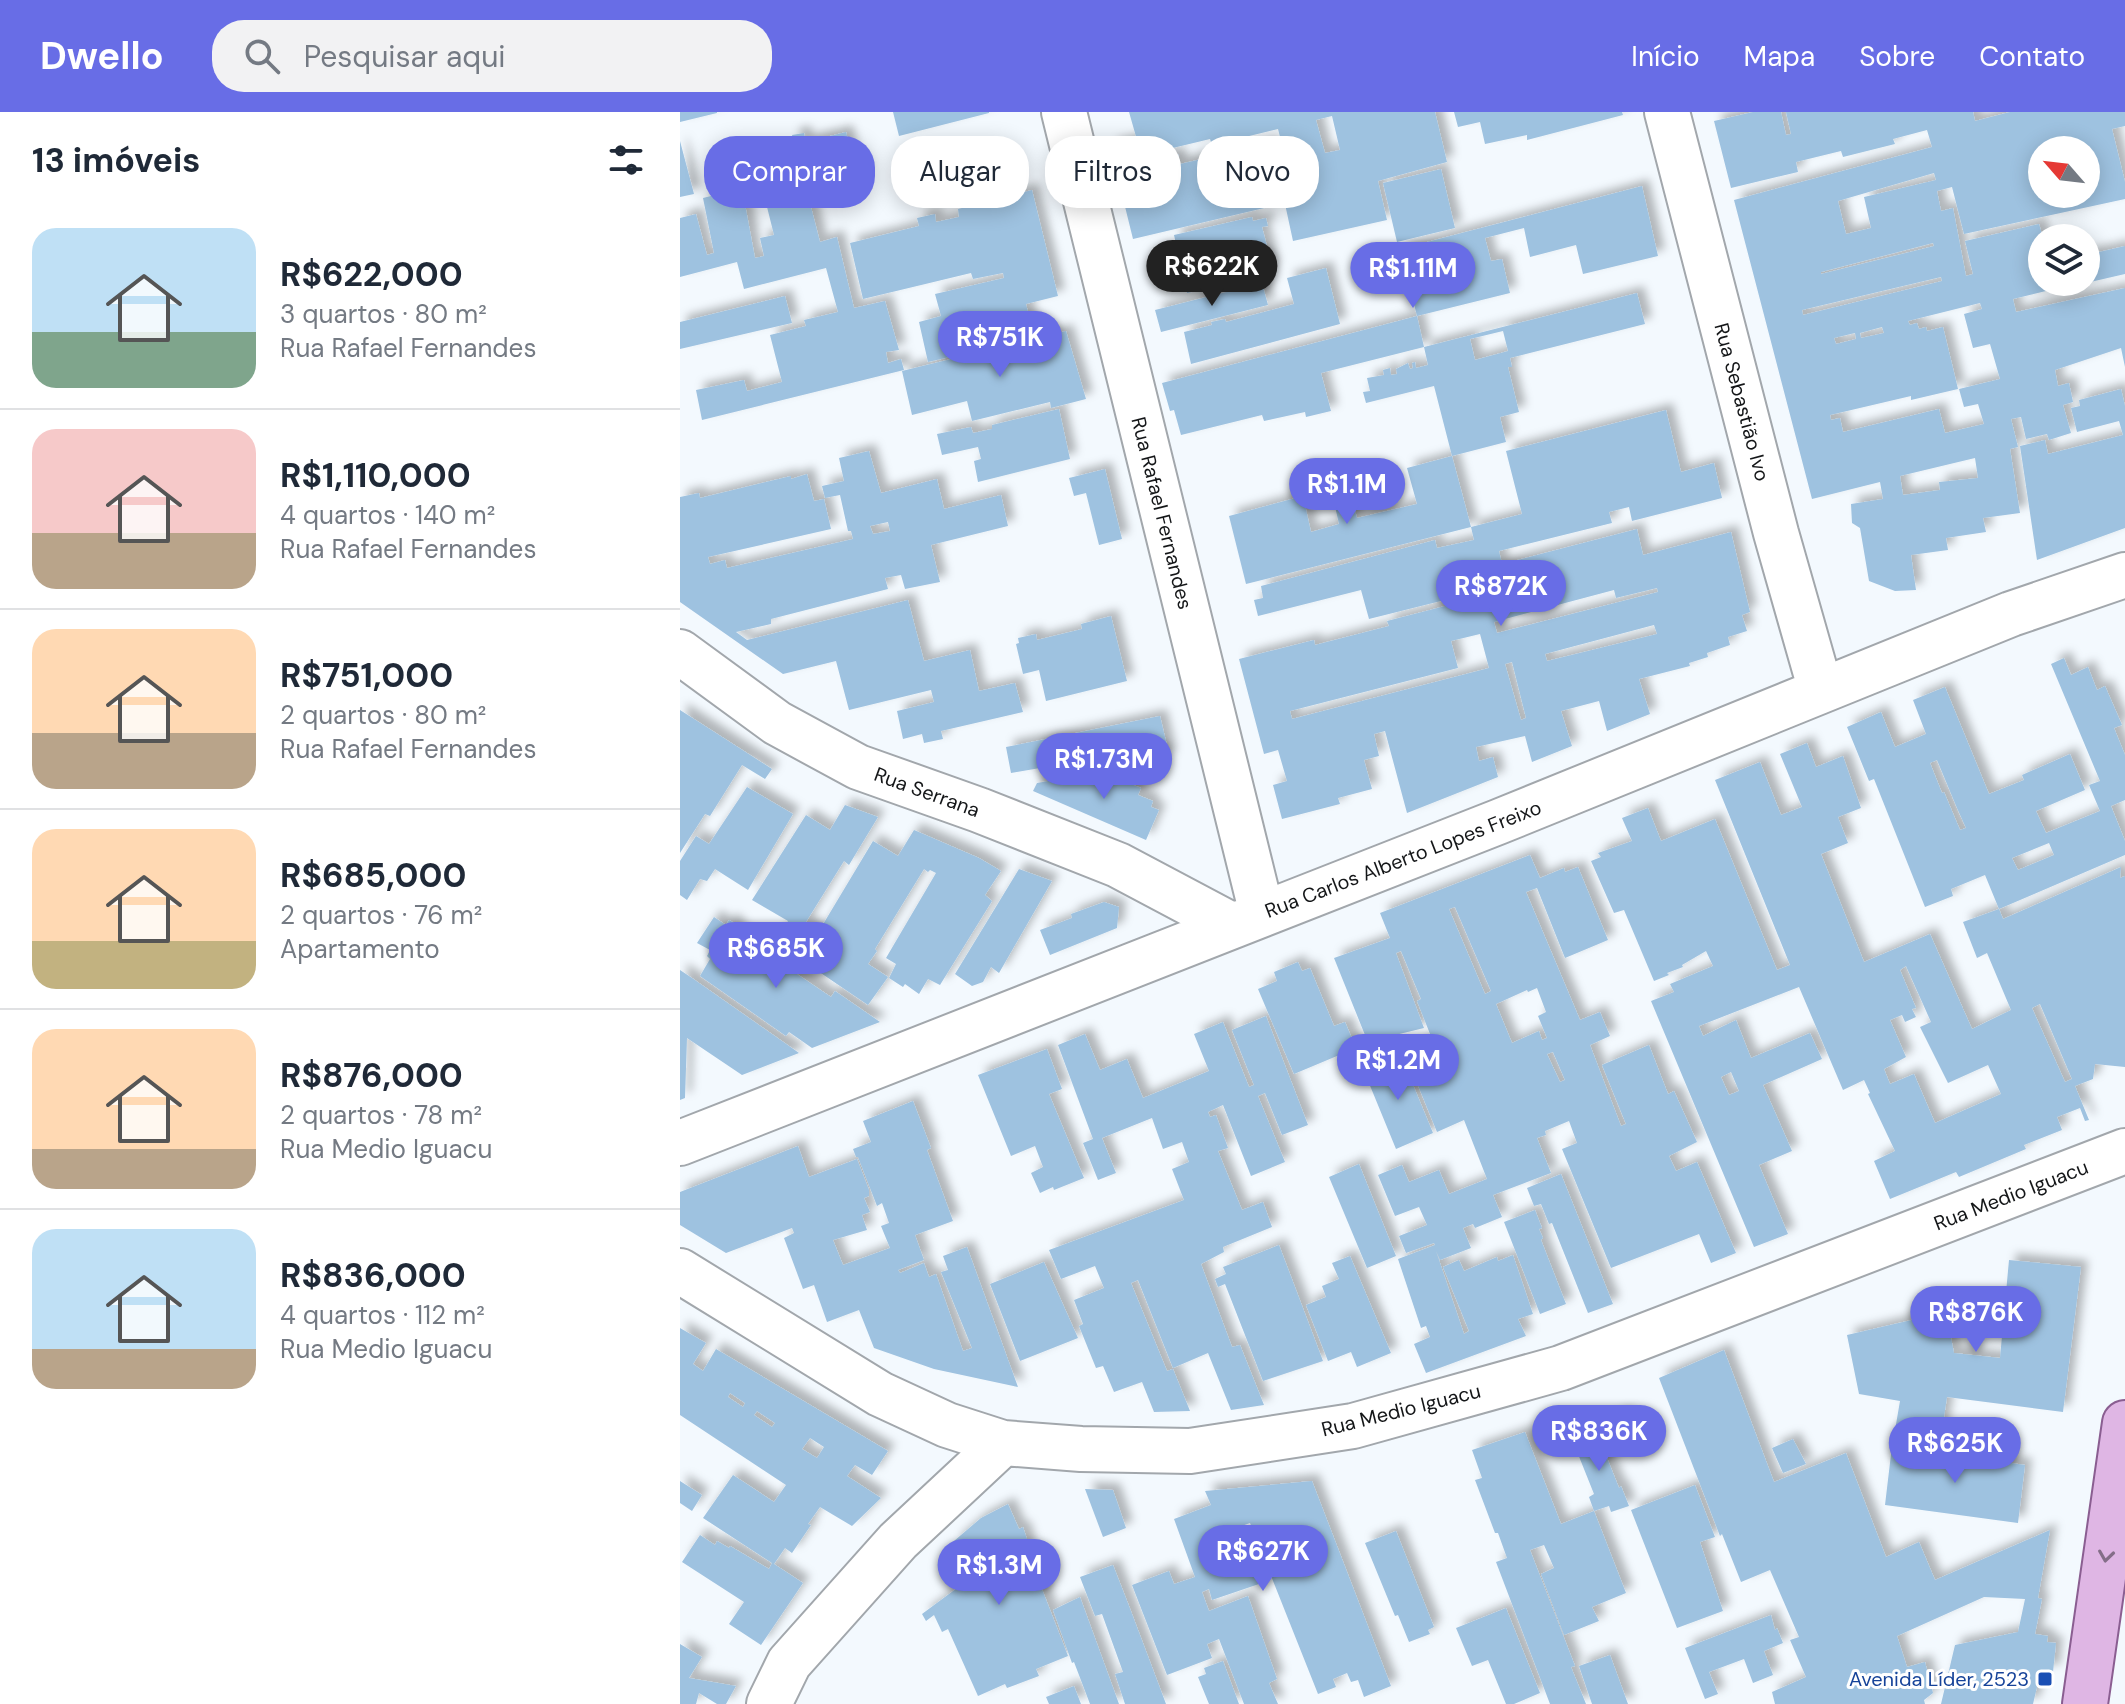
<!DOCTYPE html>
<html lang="pt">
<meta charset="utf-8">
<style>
:root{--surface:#fff;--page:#f2f2f3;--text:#1f2937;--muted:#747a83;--line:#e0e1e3;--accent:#686de6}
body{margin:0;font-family:"DM Sans",sans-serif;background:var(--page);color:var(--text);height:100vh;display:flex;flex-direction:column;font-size:30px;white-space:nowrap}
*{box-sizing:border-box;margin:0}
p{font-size:26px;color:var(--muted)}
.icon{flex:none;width:44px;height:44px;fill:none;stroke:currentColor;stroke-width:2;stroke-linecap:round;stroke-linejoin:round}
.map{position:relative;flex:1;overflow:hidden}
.panel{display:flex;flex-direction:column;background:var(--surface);width:680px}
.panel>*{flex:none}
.banner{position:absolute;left:24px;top:24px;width:760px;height:72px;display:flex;gap:16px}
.needle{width:52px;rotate:298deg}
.tools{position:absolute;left:1348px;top:24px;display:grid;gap:16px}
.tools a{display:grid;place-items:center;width:72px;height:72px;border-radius:50%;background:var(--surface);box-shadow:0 4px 20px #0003;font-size:40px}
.price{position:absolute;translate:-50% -68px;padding:0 18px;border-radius:28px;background:var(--accent);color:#fff;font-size:26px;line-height:52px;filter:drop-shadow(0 2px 4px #0008)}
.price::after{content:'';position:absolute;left:50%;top:48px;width:24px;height:18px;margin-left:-12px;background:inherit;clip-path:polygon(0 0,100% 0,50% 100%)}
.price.on{background:#222;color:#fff}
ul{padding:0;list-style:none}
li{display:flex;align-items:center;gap:24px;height:200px;padding:0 32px}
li+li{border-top:2px solid var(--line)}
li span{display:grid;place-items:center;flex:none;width:224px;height:160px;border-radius:24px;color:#555}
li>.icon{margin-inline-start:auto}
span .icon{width:96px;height:96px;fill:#fffc;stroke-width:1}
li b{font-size:34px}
h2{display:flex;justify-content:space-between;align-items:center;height:96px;padding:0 32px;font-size:34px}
.chip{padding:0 28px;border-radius:32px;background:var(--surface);box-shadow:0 4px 20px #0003;font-size:28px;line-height:72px}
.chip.on{background:var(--accent);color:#fff}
header{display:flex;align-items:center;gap:48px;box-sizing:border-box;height:112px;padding:0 40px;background:var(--accent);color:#fff}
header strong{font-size:38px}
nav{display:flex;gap:44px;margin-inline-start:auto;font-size:28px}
.search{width:560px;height:72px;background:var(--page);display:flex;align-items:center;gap:20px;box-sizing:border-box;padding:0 28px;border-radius:32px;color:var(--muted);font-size:30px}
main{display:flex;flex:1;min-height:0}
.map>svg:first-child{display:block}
</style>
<header>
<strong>Dwello</strong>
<div class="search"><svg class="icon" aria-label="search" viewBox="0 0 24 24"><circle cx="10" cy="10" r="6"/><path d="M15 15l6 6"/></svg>Pesquisar aqui</div>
<nav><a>Início</a><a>Mapa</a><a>Sobre</a><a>Contato</a></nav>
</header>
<main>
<section class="panel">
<h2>13 imóveis<svg class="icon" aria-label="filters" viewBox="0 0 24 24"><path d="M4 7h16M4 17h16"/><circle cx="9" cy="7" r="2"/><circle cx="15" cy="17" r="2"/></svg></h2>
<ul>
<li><span style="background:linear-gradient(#bfe0f5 65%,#7fa58c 0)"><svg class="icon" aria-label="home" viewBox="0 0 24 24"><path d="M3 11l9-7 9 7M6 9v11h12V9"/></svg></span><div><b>R$622,000</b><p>3 quartos · 80 m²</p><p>Rua Rafael Fernandes</p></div></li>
<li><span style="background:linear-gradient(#f6c9c9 65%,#b9a48a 0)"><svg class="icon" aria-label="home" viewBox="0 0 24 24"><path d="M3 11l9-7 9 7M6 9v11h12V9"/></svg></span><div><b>R$1,110,000</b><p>4 quartos · 140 m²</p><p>Rua Rafael Fernandes</p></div></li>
<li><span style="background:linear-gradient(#ffd9b3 65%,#b9a48a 0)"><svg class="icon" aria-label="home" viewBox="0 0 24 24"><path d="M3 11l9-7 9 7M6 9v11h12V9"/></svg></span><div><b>R$751,000</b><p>2 quartos · 80 m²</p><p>Rua Rafael Fernandes</p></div></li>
<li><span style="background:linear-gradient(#ffd9b3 70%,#c2b280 0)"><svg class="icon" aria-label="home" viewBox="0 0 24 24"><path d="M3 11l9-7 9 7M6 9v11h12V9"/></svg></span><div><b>R$685,000</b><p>2 quartos · 76 m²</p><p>Apartamento</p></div></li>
<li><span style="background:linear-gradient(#ffd9b3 75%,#b9a48a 0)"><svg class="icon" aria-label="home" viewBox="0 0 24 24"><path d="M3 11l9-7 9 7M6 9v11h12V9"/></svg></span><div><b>R$876,000</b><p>2 quartos · 78 m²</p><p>Rua Medio Iguacu</p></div></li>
<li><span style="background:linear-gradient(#bfe0f5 75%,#b9a48a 0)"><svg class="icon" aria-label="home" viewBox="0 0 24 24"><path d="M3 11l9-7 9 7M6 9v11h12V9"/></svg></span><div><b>R$836,000</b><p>4 quartos · 112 m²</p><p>Rua Medio Iguacu</p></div></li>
</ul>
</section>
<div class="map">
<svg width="1445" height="1592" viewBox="0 0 1445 1592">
<defs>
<filter id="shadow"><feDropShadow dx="7" dy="-7" stdDeviation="4" flood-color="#0004"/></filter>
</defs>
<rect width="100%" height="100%" fill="#f3f9fe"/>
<path fill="#9ec2e0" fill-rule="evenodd" filter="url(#shadow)" d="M0,0H37V1L0,10Z
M213,0H309V1L219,24Z
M449,0H755L767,50L698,69L707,108L613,129L605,92L616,89L598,17L532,33L530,27L472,41L473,48L498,42L500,52L591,31L605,91L453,127L430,34L457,28ZM652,4L660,38L645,41L636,8Z
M774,0H942L943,3L847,28V23L805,32L800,10L778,15Z
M1073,0H1101L1106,23L1111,22L1106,0H1293L1295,9L1330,0H1445V14L1432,17L1445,70V87L1284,122L1272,75L1257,79L1261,99L1273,96L1286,164L1293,162L1285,129L1359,112L1363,126L1362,170H1403L1333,187L1336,200L1445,176V255L1441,236L1375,258L1378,274L1389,271L1393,290L1383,293L1391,321L1369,328L1367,322L1346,327L1341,305L1331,307L1338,335L1330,337L1340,401L1303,406L1306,420L1266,426L1268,438L1231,443L1236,478L1215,479L1189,469L1180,416L1172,411L1171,392L1203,387L1200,370L1132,387L1054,88L1252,35L1247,18L1213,27L1215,32L1163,45L1161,39L1116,50L1118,60L1051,76L1034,9ZM1362,38H1406V82H1362ZM1254,61L1256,68L1184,85L1191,116L1166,122L1158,89ZM1253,131L1254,134L1141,162V160ZM1261,165L1262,169L1123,203L1122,198ZM1300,191L1302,197L1284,202L1293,236L1310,232L1320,267L1279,277L1284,295L1298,292L1304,312L1265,321L1259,297L1163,320L1160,306L1151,308L1150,303L1231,284V288L1278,277L1263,215L1247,219L1246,215L1239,217L1237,211L1230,213L1228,209ZM1202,215L1204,221L1181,226L1180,221ZM1175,221L1176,227L1156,232L1154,226ZM1295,346L1298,366L1259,370L1260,378L1223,383L1220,364Z
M166,20L173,47L178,46L184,60L175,70L145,77L139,56L122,60L112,23L124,21L126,30Z
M0,29L14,82L0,85Z
M761,57L775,116L717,130L703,71Z
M122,60L140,130L157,125L174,196L205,189L219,238L206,240L208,251L221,247L224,258L22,308L16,278L64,268L67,279L102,270L90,223L126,214L124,208L158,200L146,156L64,177L57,150L0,165V106L16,102L27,143L34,141L23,86L62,76L75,146L84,144L80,126L94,123L81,71Z
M962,74L978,144L903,162L896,133L850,145L844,116L805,126L811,149L822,147L830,181L737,204L744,235L641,261L651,299L626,305L625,300L584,309L582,303L501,323L494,298L490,299L482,271L737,204L720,137Z
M352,78L378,184L346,192L353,219L273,239L274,244L248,250L239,210L261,204L255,182L324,166L323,161L293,167L291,161L183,187L170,131L239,114L237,106L255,102L256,110L279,105L278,97Z
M572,105L573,109L586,106L588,114L582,115L593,157L586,158L587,163L507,181L494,123Z
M1445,134V162L1406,171V143Z
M646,156L660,212L511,252L504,220L532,213L531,210L545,207L546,210L614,192L607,166Z
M582,171L588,193L481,220L475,198Z
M957,181L965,212L830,246L832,255H828L839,300L820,305L826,330L772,344L754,274L686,291L683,280L690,279L687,266L704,263L703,258L710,256L711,263L717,262L716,257L728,251L730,257L733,256L732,251L735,250L736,256L748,253L744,235ZM823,219L828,239L795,248L790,227Z
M105,184L112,211L0,237V210Z
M386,219L406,287L371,296L370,290L292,309L287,289L232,303L222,259Z
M1441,277L1445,294V416L1357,448L1340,334L1365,328L1368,342L1443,323L1439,309L1397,320L1391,296L1400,294L1399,288Z
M379,297L390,347L298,370L294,349L301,347L298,335L262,343L257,322L291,315L293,321L312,317V313Z
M986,298L1001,360L1034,351L1042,386L952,409L949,395L929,400L932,411L819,439L822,452L957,417L963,443L1051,420L1070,500L1062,503L1067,519L1048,525L1050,533L1027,541L1028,545L1009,551L1010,554L959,567L970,602L927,619L919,589L881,599L892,634L852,650L845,624L796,635L799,649L813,645L818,665L727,701L705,619L694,622L699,644L684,648L692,677L658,686L660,692L602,707L593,673L607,669L598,638L584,642L559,547L634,528L635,533L709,514L707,509L796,486L795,478L784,481L785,483L689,507L681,478L578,504L574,488L583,486L581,474L755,428L757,436L794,428L791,415L842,402L826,339ZM977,476L978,480L817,521L814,510L934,478L936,486ZM974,513L977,522L867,549L865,542ZM800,522L809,556L612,607L610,599L778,556L771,529ZM832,550L846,606L841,608L825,552Z
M189,339L201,381L257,367L264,397L321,383L328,414L251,433L260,470L225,477L221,463L205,466L208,477L91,507V512L56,520L67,528L228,488L244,549L290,538L299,579L335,571L343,600L261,619L263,627L244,631L242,622L223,627L217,599L254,590L251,578L169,598L156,549L103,562L0,490V385L19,381L20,386L111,364V367L127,362L134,389L144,387L151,417L28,445L30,452L45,448L47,456L173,427L171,419H168L160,383L145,386L142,374L164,369L159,346ZM208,410L210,419L193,422L190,414Z
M772,344L791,415L566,472L549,404L623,384L631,420L659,412L651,377L668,372L677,406L737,392L727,356Z
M425,357L442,427L419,433L406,381L394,384L389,366Z
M431,504L447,569L366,589L359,558L343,562L336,532L339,531L338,526L356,522L357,528L402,517L401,512Z
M1384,546L1391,563L1408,555L1417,578L1425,574L1442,613L1434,616L1445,643V688L1431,694L1445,729V743L1319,797L1305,763L1271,777L1273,784L1245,795L1194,667L1189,669L1167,615L1201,600L1215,635L1246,622L1233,588L1265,575L1309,682L1344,668L1342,663L1390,642L1405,678L1356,699L1366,721L1420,699L1409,673L1420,669L1371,552ZM1257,648L1277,696L1286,716L1280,718L1264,680L1262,681L1250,651ZM1369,731L1374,743L1338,758L1332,746Z
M0,598L92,657L85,667L62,653L30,704L25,702L0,741Z
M480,604L490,646L440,656L439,648L366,661V655L331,661L326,635Z
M1127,631L1136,655L1163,644L1181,696L1158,705L1168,731L1141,742L1184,850L1250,822L1292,917L1331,898L1307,841L1297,846L1283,810L1319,797L1323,807L1441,755L1440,766L1445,764V955L1415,952L1413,967L1395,974L1409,1008L1405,1009L1400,996L1377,1005L1382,1018L1344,1033L1346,1037L1279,1065L1276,1060L1210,1087L1194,1049L1215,1039L1188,982L1190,981L1184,968L1163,978L1119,875L1019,914L1023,924L1056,908L1071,946L1130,921L1142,947L1083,973L1112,1039L1079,1053L1108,1122L1074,1135L971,889L994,880L990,872L1033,854L1026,839L1002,853L1003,855L987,861L989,863L974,869L944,798L934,801L911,749L921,745L918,741L952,729L942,706L968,696L981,729L1035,707L1097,858L1110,853L1035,668L1080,650L1101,703L1122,695L1100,642ZM1226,854L1251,910L1240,915L1268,971L1308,953L1321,982L1255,1011L1234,962L1210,972L1204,957L1226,945L1210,908L1222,903L1225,910L1236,905L1232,897L1236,896L1220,858ZM1360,892L1392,967L1385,970L1352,896ZM1051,960L1059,979L1049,983L1041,965Z
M420,660L461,676L458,683L473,689L471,695L479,698L466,728L353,679L357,671Z
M67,675L113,702L68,778L35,757L27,769L20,767L7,788L0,783V749L16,724L29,732Z
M165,693L198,705L169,753L164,749L126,810L139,819L193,729L218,744L234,718L299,746L321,759L305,783L312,789L260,873L248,867L239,882L225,872L223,875L209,866L216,852L206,846L256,761L250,758L248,760L244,757L195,837L197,839L188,852L208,865L188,893L95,830L108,809L72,788L126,703L150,718Z
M850,743L860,766L884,756L885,760L898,755L928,828L885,846L857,776L846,780L900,908L920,900L930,924L910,933L941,1014L946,1012L922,953L969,933L988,982L994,979L1017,1030L989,1044L996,1059L1017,1050L1056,1141L1031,1151L1019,1122L931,1156L882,1037L897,1031L889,1009L865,1019L866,1023L857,1026L871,1061L813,1083L822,1105L795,1116L793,1112L783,1116L791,1136L760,1148L756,1139L784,1222L789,1219L763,1155L779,1148L784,1159L817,1145L818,1149L833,1143L853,1202L838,1207L846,1224L746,1261L734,1232L750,1225L746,1214L741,1216L718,1147L755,1133L754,1131L726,1141L719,1124L747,1113L739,1095L715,1104L698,1063L722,1053L729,1070L759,1058L769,1082L807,1067L784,1008L757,1020L724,939L752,927L737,889L741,887L721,839L716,841L744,916L707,925V932L691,938L654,846L710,826L700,801ZM775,795L811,879L805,882L769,797ZM857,876L866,900L858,904L867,926L862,928L859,919L832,931L816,892L847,878L848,880ZM873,940L885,968L880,970L867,942Z
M339,757L372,769L319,861L311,855L303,870L292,874L275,862Z
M424,790L439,795L437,816L370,843L360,818L392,806L391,802Z
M34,805L46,813L49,808L59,814L57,818L69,827L68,829L151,885L155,879L200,910L132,936L109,920L106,924L20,864L30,847L27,844L30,838L17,831Z
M618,850L622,859L630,856L654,914L665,910L676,936L614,962L578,877L597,869L594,860Z
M0,858L12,866L119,941L62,963L7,926L5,986L0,988Z
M586,904L628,1013L602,1023L585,981L578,984L605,1050L571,1064L543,993L528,1000L530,1005L536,1003L548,1036L538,1039L562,1098L583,1090L592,1115L543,1135L544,1140L521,1152L552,1235L560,1233L584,1293L551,1298L528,1241L493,1256L458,1168L451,1171L487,1259L493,1257L510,1299L474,1300L462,1270L434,1280L423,1254L416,1256L399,1214L403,1212L394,1188L424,1176L415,1154L381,1167L369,1138L504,1088L492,1057L509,1050L502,1030L483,1037L472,1006L422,1026L436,1061L418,1068L403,1031L413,1027L378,933L405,922L420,958L447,947L463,986L529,959L514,922L543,910L569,975L574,973L552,918Z
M367,937L382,977L369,982L404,1066L374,1078L373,1075L360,1081L351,1061L363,1055L355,1034L331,1044L298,963Z
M721,944L753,1021L716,1037L684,959Z
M233,989L251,1036L247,1038L273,1109L235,1123L244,1148L218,1158L220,1161L244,1151L249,1165L256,1162L283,1239L292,1236L261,1160L268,1158L263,1144L287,1135L338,1275L254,1257L194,1236L179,1198L147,1210L134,1173L123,1177L104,1126L114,1121L112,1116L46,1141L0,1113V1080L118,1034L129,1065L177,1047L189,1078V1084L184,1086L190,1100L182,1103L187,1118L153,1128L163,1153L210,1136L201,1114L209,1111L202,1091L197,1094L178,1045H176L173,1037L191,1030L183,1009Z
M679,1052L716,1144L687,1156L649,1065Z
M881,1062L933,1192L908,1201L872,1111L869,1112L861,1092L854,1094L847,1076Z
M855,1098L862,1116L859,1117L863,1126L861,1128L886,1192L860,1202L824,1110Z
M599,1133L643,1249L583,1269L545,1172L538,1175L535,1167L546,1162L543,1155Z
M670,1144L711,1241L677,1255L671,1240L648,1249L626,1193L646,1185L642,1174L659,1167L652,1151Z
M1329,1148L1401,1155L1383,1300L1267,1285L1261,1325L1215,1318L1220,1289L1179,1282L1167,1223L1266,1200L1274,1241L1320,1246Z
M364,1150L398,1226L340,1249L310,1172Z
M0,1216L26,1231L13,1252L23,1259L36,1237L208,1339L192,1363L175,1353L167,1364L201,1386L172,1414L140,1395L128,1412L131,1413L112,1441L105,1436L94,1452L123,1471L81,1533L49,1512L64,1490L2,1450L20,1423L35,1433L37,1429L49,1436L50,1434L89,1457L92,1451L23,1406L53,1363L94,1390L106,1373L0,1303ZM50,1281L65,1291L63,1295L48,1285ZM77,1299L95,1311L92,1315L74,1303ZM130,1326L144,1335L137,1346L122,1337Z
M1044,1238L1094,1370L1166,1341L1206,1445L1239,1430L1255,1468L1370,1418L1358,1486L1362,1487L1355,1522L1368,1524L1367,1530L1376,1531L1373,1560L1361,1558L1353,1592H1261L1275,1533L1338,1520L1345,1487L1304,1485L1217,1524L1227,1555L1245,1550L1253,1581L1244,1588L1245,1592H1095L1092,1580L1126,1565L1110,1528L1119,1525L1090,1458L1061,1470L1042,1422L1040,1424L979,1266Z
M945,1301L957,1332L931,1343L919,1312Z
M916,1318L939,1376L941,1374L949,1394L931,1400L929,1394L914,1399L909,1385L914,1382L892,1327Z
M845,1320L881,1412L914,1399L946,1481L912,1495L919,1509L884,1523L861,1462L874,1456L864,1433L850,1438L895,1554L891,1555L906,1592H870L816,1450L827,1446L818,1421H815L795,1368L802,1366L792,1338Z
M1113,1327L1126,1352L1103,1361L1092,1336Z
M1212,1334L1345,1353L1338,1411L1205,1393Z
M0,1369L22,1383L12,1399L0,1391Z
M632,1369L711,1574L684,1585L678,1568L671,1570L667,1561L653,1567L656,1575L638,1582L570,1411L542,1421L551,1446L566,1440L579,1472L532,1488L529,1477L522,1480L529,1499L568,1484L597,1567L589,1571L598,1592H564L539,1527L527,1532L532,1546L487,1563L452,1473L489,1459L494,1472L515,1465L494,1407L531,1393L525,1379Z
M1015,1373L1035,1425L1020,1430L1043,1499L997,1516L951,1398Z
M405,1377L433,1378L446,1416L423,1425Z
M328,1392L339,1417L343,1415L350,1436H346L388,1544L356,1557L359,1564L327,1576L325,1572L298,1584L268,1517L262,1520L254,1503L246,1509L242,1502L288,1468L274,1429L301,1406Z
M716,1419L754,1515L748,1518L750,1522L729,1530L718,1503L715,1504L685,1431Z
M433,1453L449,1494L486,1592H445L435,1562L443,1560L422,1502L415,1504L400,1465Z
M400,1485L439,1592H410L394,1550L392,1551L373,1498Z
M826,1496L860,1581L834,1592H826L808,1548L792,1554L776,1516Z
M1091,1503L1095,1518L1097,1516L1103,1531L1084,1539L1093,1563L1073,1571L1064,1547L1029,1560L1038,1582L1025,1587L1005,1536Z
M0,1532L22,1545L9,1566L56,1574L46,1592H37L19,1581L16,1592H0Z
M930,1543L948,1592H912L899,1554Z
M543,1549L559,1592H529L518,1565L526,1562L524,1556Z
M394,1574L401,1592H369L366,1585Z"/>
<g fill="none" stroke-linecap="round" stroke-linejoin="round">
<g stroke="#a2a7ac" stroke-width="48">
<path id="street" d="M384,0L582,802
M987,0L1096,421L1141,579
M0,540L97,611L178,655L299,698L438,753L553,814
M0,1031L818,710L1331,502L1445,463
M0,1159L200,1282L267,1313L323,1331L401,1337L510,1339L673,1314L881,1256L1445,1039
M89,1592L109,1551L218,1429L323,1331"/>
</g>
<g stroke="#8a5e91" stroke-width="48">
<path id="primary" d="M1405,1592L1445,1311"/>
</g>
<use href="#street" stroke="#fff" stroke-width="44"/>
<use href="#primary" stroke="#dfb6e4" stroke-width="44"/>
</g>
<defs><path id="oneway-chevron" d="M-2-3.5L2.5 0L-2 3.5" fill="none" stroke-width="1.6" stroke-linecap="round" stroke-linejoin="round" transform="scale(2)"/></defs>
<use stroke="#846e88" href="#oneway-chevron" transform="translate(1426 1444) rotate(98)"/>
<rect fill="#1a4fb4" stroke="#fff" stroke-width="3" x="1357" y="1559" width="16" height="16" rx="4"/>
<g text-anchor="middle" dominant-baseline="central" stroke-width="6" stroke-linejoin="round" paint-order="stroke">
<g font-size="20" fill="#141618" stroke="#fff">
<text transform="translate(1062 290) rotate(75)">Rua Sebastião Ivo</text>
<text transform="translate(482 401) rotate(76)">Rua Rafael Fernandes</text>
<text transform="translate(247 680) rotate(20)">Rua Serrana</text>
<text transform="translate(723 747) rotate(-21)">Rua Carlos Alberto Lopes Freixo</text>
<text transform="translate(1331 1083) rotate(-21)">Rua Medio Iguacu</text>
<text transform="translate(721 1298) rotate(-14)">Rua Medio Iguacu</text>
</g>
<g font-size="20" fill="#164399" stroke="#fff" text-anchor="end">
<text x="1349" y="1567">Avenida Líder, 2523</text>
</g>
</g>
</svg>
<div class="tools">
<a><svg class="needle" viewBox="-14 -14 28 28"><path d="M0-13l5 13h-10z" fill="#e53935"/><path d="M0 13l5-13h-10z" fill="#747a83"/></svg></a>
<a><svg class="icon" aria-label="layers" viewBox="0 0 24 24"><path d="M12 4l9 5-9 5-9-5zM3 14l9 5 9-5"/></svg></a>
</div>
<b class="price on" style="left:532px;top:196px">R$622K</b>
<b class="price" style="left:733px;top:198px">R$1.11M</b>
<b class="price" style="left:320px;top:267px">R$751K</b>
<b class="price" style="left:667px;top:414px">R$1.1M</b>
<b class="price" style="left:821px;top:516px">R$872K</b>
<b class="price" style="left:424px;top:689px">R$1.73M</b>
<b class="price" style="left:96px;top:878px">R$685K</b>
<b class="price" style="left:718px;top:990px">R$1.2M</b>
<b class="price" style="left:1296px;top:1242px">R$876K</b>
<b class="price" style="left:919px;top:1361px">R$836K</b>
<b class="price" style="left:1275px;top:1373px">R$625K</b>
<b class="price" style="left:583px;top:1481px">R$627K</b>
<b class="price" style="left:319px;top:1495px">R$1.3M</b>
<div class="banner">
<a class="chip on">Comprar</a>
<a class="chip">Alugar</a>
<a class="chip">Filtros</a>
<a class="chip">Novo</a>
</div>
</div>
</main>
